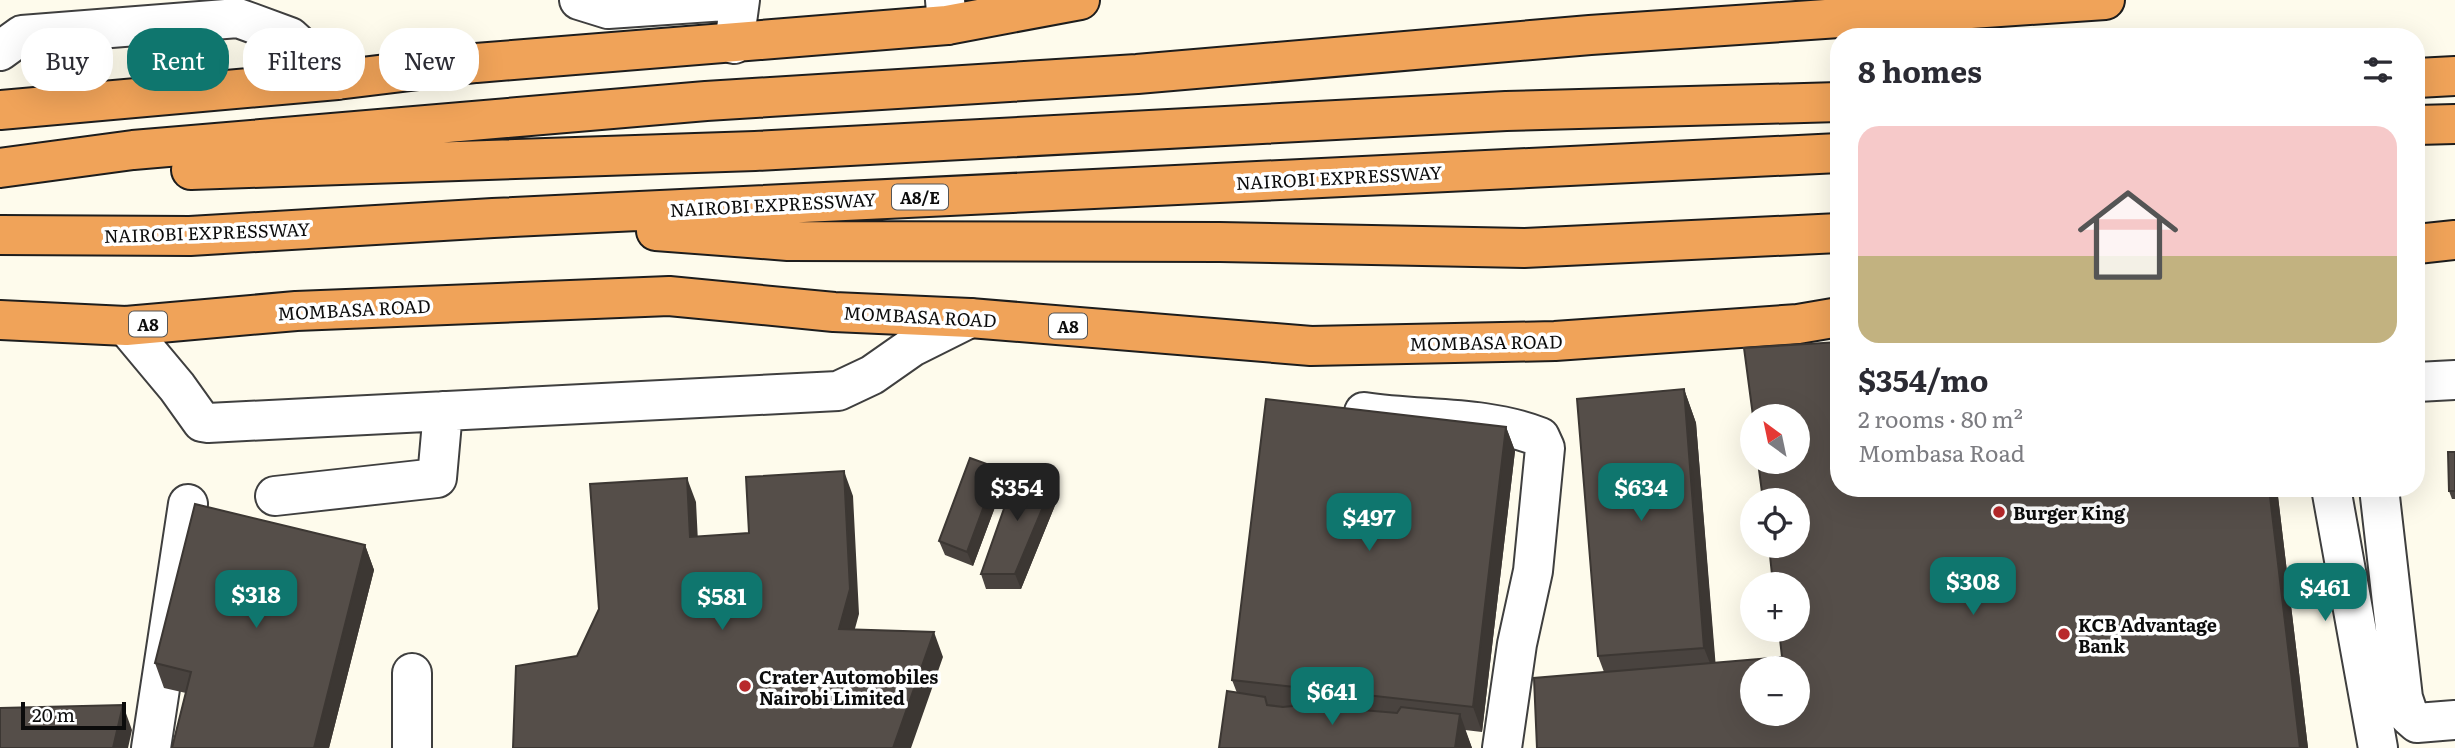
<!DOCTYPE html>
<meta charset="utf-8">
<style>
:root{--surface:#fff;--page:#f2f2f3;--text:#2b2b33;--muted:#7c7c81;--line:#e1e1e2;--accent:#0f766e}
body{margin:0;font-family:Literata,serif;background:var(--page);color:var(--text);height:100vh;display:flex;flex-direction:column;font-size:26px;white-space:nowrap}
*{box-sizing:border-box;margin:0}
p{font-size:23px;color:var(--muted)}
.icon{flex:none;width:38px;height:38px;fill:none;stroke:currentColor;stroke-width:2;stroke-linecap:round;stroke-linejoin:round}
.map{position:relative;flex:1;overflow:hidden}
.panel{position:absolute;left:1830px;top:28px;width:595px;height:469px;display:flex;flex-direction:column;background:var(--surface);border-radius:28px;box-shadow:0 7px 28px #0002}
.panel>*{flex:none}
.guide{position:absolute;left:21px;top:28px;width:665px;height:63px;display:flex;gap:14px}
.needle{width:46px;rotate:327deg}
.buttons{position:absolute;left:1740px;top:404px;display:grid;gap:14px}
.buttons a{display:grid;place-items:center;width:70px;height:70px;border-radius:50%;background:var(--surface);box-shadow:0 7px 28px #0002;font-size:35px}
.scale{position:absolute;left:21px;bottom:18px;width:105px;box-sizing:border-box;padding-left:7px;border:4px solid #0c0c0c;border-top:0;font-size:19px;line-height:24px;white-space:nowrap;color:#0c0c0c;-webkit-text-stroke:5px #fff;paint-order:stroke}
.price{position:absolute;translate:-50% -60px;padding:0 16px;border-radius:14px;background:var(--accent);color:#fff;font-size:23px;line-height:46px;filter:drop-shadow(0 2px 4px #0008)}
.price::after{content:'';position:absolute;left:50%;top:42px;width:21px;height:16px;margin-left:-10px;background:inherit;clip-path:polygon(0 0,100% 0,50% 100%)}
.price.active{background:#222;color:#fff}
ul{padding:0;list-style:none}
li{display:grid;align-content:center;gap:14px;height:371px;padding:0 28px}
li+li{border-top:2px solid var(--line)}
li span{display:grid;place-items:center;height:217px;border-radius:21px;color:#555}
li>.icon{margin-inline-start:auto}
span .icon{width:126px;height:126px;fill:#fffc;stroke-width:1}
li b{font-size:30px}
h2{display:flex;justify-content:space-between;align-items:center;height:84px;padding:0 28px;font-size:30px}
.chip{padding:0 24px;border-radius:28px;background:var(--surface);box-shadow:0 7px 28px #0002;font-size:24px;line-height:63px}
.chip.active{background:var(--accent);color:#fff}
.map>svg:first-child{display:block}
</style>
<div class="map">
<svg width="2455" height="748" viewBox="0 0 2455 748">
<rect width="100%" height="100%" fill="#fefbec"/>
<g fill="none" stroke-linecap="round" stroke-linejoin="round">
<g stroke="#3f3f3f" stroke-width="42">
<path id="minor" d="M579,0L608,9L740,0L734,44
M945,0L947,25
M0,51L22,35L238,18L290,37L337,80
M126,326L177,387L202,422L208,423L838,391L872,375L912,347L970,318
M2417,382L2455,380
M1364,412C1423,421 1483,415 1540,437L1545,448L1533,571L1517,644L1502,748
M2331,488L2378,748
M2379,488L2403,698L2409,716L2417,723L2455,720
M275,496L437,478L443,411
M151,748L188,504
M412,748V673"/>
</g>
<g stroke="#1d1d1d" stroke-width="42">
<path id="highway" d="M2417,78L2455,76
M0,110L337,80L476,63L947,25L1080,0
M2417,125L2455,124
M0,168L133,150L706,101L1137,74L1590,35L2105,0
M191,170L755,151L1506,111L1839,102
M656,231L788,241L1220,242L1524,248L1839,233
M0,235L190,236L493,218L1839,153
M2417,244L2455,240
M0,320L126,326L296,311L669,296L834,312L970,318L1311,346L1555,341L1798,324L1839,317"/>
</g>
<use href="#minor" stroke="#fff" stroke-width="38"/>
<use href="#highway" stroke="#f0a359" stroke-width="38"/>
</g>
<path fill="#49433f" d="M1684,389L1696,423L1715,663L1782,657L1839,488H2277L2308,748L1604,672L1598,656Z
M1506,427L1515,451L1482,732L1465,730L1472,748H1219L1237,693L1232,680Z
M2455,452V499H2452L2449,491Z
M1004,483L973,566L945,555L939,541Z
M1058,498L1021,589H986L981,574Z
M365,545L374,570L329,748H172L186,693L164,688L155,663Z"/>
<path fill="#3c3733" d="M1684,389L1696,423L1717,681L1704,648Z
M1506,427L1515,451L1482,732L1473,707Z
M998,468L1004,483L973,566L967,552Z
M844,471L853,496L859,614L848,654L839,629Z
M687,478L696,502L699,562L690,537Z
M1053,483L1058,498L1021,589L1015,574Z
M2269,488H2277L2308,748H2300Z
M365,545L374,570L329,748H314Z
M934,632L943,657L911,748H893Z
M123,705L132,730L128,748H113Z
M1460,714L1472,748H1455Z"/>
<path fill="#554e49" stroke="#3c3733" stroke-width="2" fill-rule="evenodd" d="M1839,342V488H2269L2300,748H1537L1534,678L1782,657L1779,630H1797V584H1773L1769,546H1797V500H1763L1758,462H1797V416H1753L1744,348ZM1752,668H1797V714H1752Z
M1684,389L1704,648L1598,656L1577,399Z
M1266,399L1506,427L1473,707L1232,680Z
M2448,452H2455V491H2449Z
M970,458L998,468L967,552L939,541Z
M1019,466L1053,483L1015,574H981Z
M844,471L850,589L839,629L934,632L893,748H513L516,666L577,656L599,609L590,484L687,478L690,537L749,533L746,477Z
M195,504L365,545L314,748H172L191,672L155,663Z
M1227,691L1265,697L1267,705L1283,707L1303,705L1397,713L1401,707L1460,714L1455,748H1219Z
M123,705L113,748H0V708Z"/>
<g fill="#b8292b" stroke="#fff" stroke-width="2.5">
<circle cx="1999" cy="512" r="7"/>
<circle cx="2064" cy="634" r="7"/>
<circle cx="745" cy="686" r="7"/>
</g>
<g text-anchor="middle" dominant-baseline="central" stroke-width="7" stroke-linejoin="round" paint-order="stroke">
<g fill="#fff" stroke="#555" stroke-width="2">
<rect x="892" y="184.5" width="56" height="25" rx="5"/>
<rect x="129" y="311.5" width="38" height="25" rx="5"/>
<rect x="1049" y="313.5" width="38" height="25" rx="5"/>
</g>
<g font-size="16" font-weight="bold" fill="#0c0c0c">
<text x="920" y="197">A8/E</text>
<text x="148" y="324">A8</text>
<text x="1068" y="326">A8</text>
</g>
<g font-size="18" fill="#0c0c0c" stroke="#fff">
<text transform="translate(1339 177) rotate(-3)">NAIROBI EXPRESSWAY</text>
<text transform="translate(773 204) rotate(-3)">NAIROBI EXPRESSWAY</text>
<text transform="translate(207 232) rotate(-2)">NAIROBI EXPRESSWAY</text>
<text transform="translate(354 309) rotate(-3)">MOMBASA ROAD</text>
<text transform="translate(920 316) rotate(3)">MOMBASA ROAD</text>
<text transform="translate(1486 342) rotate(-1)">MOMBASA ROAD</text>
</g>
<g font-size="18" font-weight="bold" fill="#0c0c0c" stroke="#fff" text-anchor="start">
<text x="2013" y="512">Burger King</text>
<text x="2078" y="624">KCB Advantage<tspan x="2078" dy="21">Bank</tspan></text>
<text x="759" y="676">Crater Automobiles<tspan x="759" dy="21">Nairobi Limited</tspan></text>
</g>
</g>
</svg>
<div class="buttons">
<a><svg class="needle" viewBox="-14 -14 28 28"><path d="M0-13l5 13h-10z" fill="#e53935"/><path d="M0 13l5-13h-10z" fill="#7c7c81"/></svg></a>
<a><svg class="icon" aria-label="locate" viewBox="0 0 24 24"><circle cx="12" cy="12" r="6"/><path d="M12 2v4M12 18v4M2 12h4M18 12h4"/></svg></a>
<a>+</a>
<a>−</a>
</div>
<div class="scale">20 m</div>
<b class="price active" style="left:1017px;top:523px">$354</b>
<b class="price" style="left:1641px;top:523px">$634</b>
<b class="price" style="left:1369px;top:553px">$497</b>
<b class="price" style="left:1973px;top:617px">$308</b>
<b class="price" style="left:2325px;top:623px">$461</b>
<b class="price" style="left:256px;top:630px">$318</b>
<b class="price" style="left:722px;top:632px">$581</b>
<b class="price" style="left:1332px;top:727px">$641</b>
<div class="guide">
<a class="chip">Buy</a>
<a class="chip active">Rent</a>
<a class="chip">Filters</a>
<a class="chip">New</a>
</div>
<section class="panel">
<h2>8 homes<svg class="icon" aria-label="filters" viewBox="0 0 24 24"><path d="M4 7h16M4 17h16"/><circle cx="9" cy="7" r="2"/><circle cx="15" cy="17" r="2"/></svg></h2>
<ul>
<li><span style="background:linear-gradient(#f6c9c9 60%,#c2b280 0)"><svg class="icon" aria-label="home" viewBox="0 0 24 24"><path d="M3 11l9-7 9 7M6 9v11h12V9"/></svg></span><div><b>$354/mo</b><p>2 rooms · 80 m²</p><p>Mombasa Road</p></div></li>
</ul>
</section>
</div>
